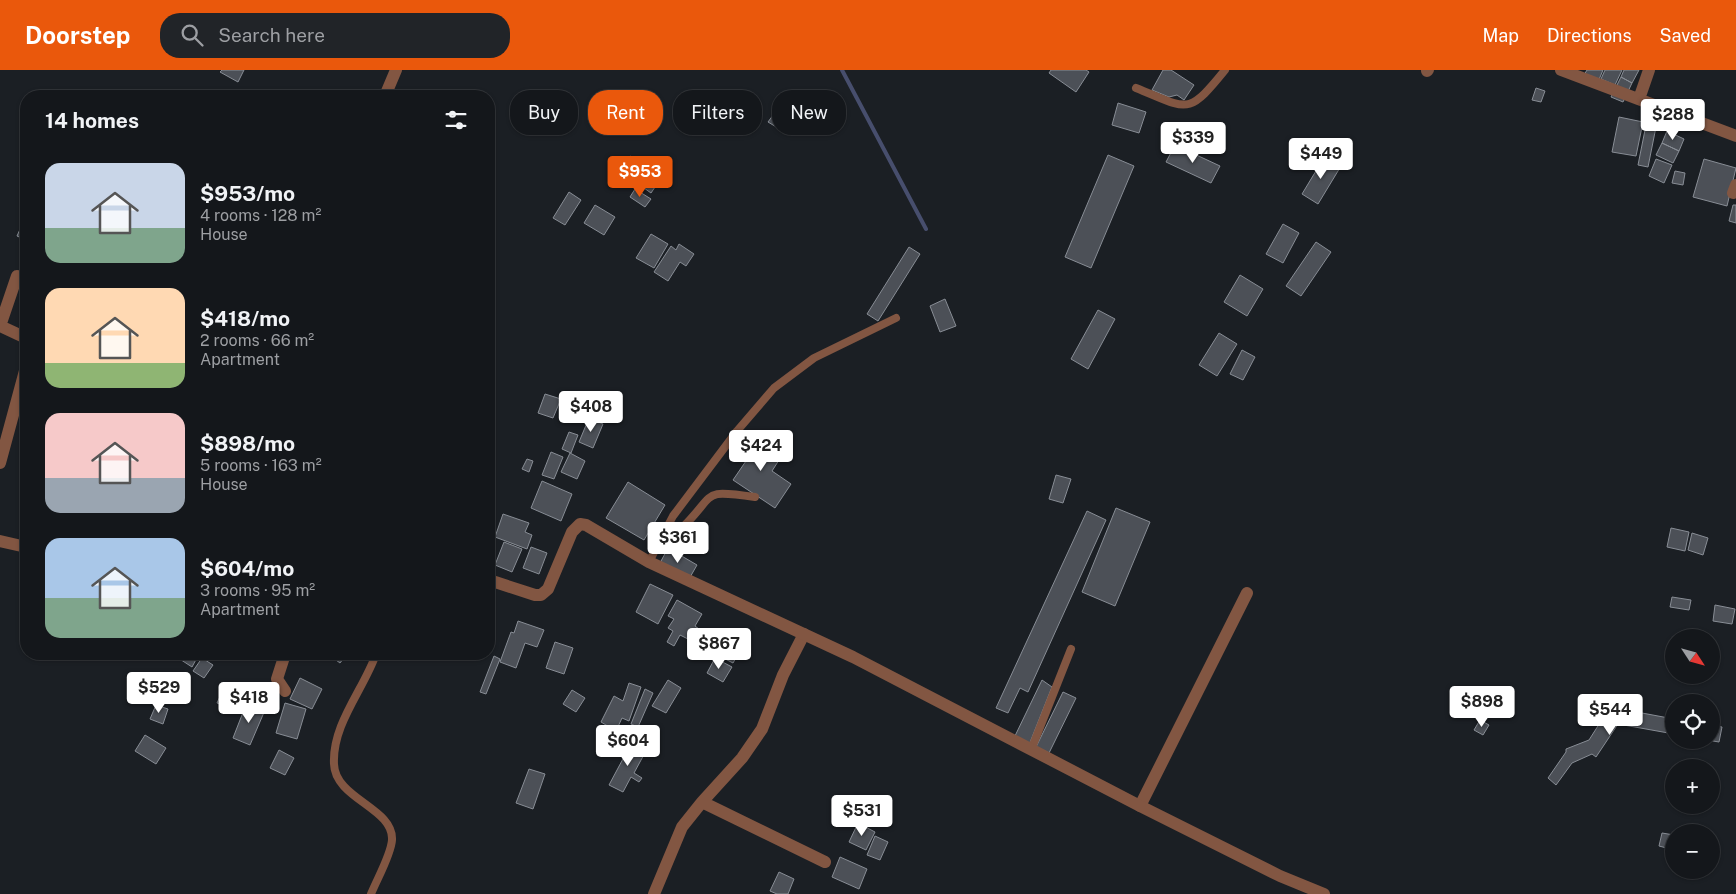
<!DOCTYPE html>
<meta charset="utf-8">
<style>
:root{--surface:#14171b;--page:#212428;--text:#f1f3f6;--muted:#9d9fa3;--line:#33363a;--accent:#ea580c}
body{margin:0;font-family:"Public Sans",sans-serif;background:var(--page);color:var(--text);height:100vh;display:flex;flex-direction:column;font-size:19px;white-space:nowrap}
*{box-sizing:border-box;margin:0}
p{font-size:16px;color:var(--muted)}
.icon{flex:none;width:28px;height:28px;fill:none;stroke:currentColor;stroke-width:2;stroke-linecap:round;stroke-linejoin:round}
.map{position:relative;flex:1;overflow:hidden}
.sheet{position:absolute;left:20px;top:20px;width:475px;height:570px;display:flex;flex-direction:column;background:var(--surface);border-radius:20px;box-shadow:0 1px 4px #0004,0 0 0 1px var(--line)}
.sheet>*{flex:none}
.banner{position:absolute;left:510px;top:20px;width:475px;height:45px;display:flex;gap:10px}
.needle{width:32px;rotate:126deg}
.tools{position:absolute;left:1665px;top:559px;display:grid;gap:10px}
.tools a{display:grid;place-items:center;width:55px;height:55px;border-radius:50%;background:var(--surface);box-shadow:0 1px 4px #0004,0 0 0 1px var(--line);font-size:25px}
.price{position:absolute;translate:-50% -42px;padding:0 11px;border-radius:5px;background:#fff;color:#222;font-size:16px;line-height:32px;filter:drop-shadow(0 1px 2px #0008)}
.price::after{content:'';position:absolute;left:50%;top:30px;width:15px;height:11px;margin-left:-8px;background:inherit;clip-path:polygon(0 0,100% 0,50% 100%)}
.price.on{background:var(--accent);color:#fff}
ul{padding:0;list-style:none}
li{display:flex;align-items:center;gap:15px;height:125px;padding:0 25px}
li span{display:grid;place-items:center;flex:none;width:140px;height:100px;border-radius:15px;color:#555}
li>.icon{margin-inline-start:auto}
span .icon{width:60px;height:60px;fill:#fffc;stroke-width:1}
li b{font-size:21px}
h2{display:flex;justify-content:space-between;align-items:center;height:60px;padding:0 25px;font-size:21px}
.tag{padding:0 18px;border-radius:20px;background:var(--surface);box-shadow:0 1px 4px #0004,0 0 0 1px var(--line);font-size:18px;line-height:45px}
.tag.on{background:var(--accent);color:#fff}
header{display:flex;align-items:center;gap:30px;box-sizing:border-box;height:70px;padding:0 25px;background:var(--accent);color:#fff}
header strong{font-size:24px}
nav{display:flex;gap:28px;margin-inline-start:auto;font-size:18px}
.search{width:350px;height:45px;background:var(--page);display:flex;align-items:center;gap:12px;box-sizing:border-box;padding:0 18px;border-radius:20px;color:var(--muted);font-size:19px}
.map>svg:first-child{display:block}
</style>
<header>
<strong>Doorstep</strong>
<div class="search"><svg class="icon" aria-label="search" viewBox="0 0 24 24"><circle cx="10" cy="10" r="6"/><path d="M15 15l6 6"/></svg>Search here</div>
<nav><a>Map</a><a>Directions</a><a>Saved</a></nav>
</header>
<div class="map">
<svg width="1736" height="824" viewBox="0 0 1736 824">
<rect width="100%" height="100%" fill="#1b1f24"/>
<g fill="none" stroke-linecap="round" stroke-linejoin="round">
<path stroke="#474e6d" stroke-width="4" d="M842,0L926,159"/>
</g>
<path fill="#4c5057" stroke="#888d95" d="M222,0H244L238,12L220,2Z
M1051,0H1086L1089,2L1076,22L1049,3Z
M1163,0H1171L1194,15L1184,30L1177,25L1169,27L1152,20Z
M1587,0H1603L1598,12L1584,5Z
M1605,0H1622L1615,15L1601,9Z
M1624,0H1639L1632,13L1621,7Z
M1621,7L1632,13L1623,32L1611,27Z
M1536,18L1545,21L1541,32L1532,30Z
M1118,33L1146,42L1139,63L1112,55Z
M779,37L789,43L778,58L768,52Z
M1619,47L1643,52L1636,86L1612,82Z
M1646,55L1656,57L1648,97L1638,95Z
M1667,61L1684,69L1679,81L1662,73Z
M1662,73L1679,81L1673,93L1656,85Z
M1175,75L1220,96L1211,113L1166,92Z
M1108,85L1134,96L1091,198L1065,187Z
M630,86L661,108L651,123L619,100Z
M1325,86L1341,96L1318,134L1302,124Z
M1656,89L1672,95L1664,113L1649,106Z
M1704,89L1736,98L1727,136L1693,127Z
M1675,101L1685,103L1683,115L1672,113Z
M635,119L651,129L645,137L630,127Z
M569,122L581,130L565,155L553,148Z
M595,135L615,147L604,165L584,153Z
M1733,135H1736V153L1729,151Z
M26,146V170L17,166Z
M1283,154L1299,163L1283,193L1266,184Z
M651,164L668,174L654,198L636,188Z
M1316,172L1331,182L1301,226L1286,216Z
M679,174L694,184L686,196L680,192L668,211L654,202L671,176L676,180Z
M909,177L920,184L878,251L867,244Z
M1240,205L1263,219L1247,246L1224,232Z
M945,229L956,256L940,262L930,236Z
M1098,240L1115,249L1088,299L1071,289Z
M1219,263L1237,274L1217,306L1199,295Z
M1242,280L1255,287L1243,310L1230,304Z
M545,324L561,329L553,348L538,343Z
M589,348L603,354L593,378L579,372Z
M569,362L578,365L571,383L562,379Z
M750,367L757,372L760,368L776,379L774,383L781,387L772,401L791,414L775,438L733,410L746,391L737,385Z
M551,382L563,387L554,409L542,405Z
M570,383L585,391L577,409L561,402Z
M527,389L533,391L529,402L522,399Z
M1056,405L1071,409L1063,433L1049,429Z
M542,411L572,424L561,451L531,438Z
M628,412L665,435L644,470L606,448Z
M1116,438L1150,452L1115,536L1082,522Z
M1087,441L1106,450L1028,622L1020,618L1008,643L996,638Z
M503,444L529,453L525,462L532,465L527,479L495,467Z
M1671,458L1689,462L1685,481L1667,477Z
M1692,463L1708,468L1703,485L1688,480Z
M504,472L522,479L512,502L495,495Z
M531,477L547,483L539,504L523,498Z
M668,478L697,495L689,509L660,493Z
M650,514L673,525L658,554L636,542Z
M1672,527L1691,530L1689,540L1670,537Z
M677,530L702,544L695,556L699,559L692,571L680,565L674,576L667,572L673,561L668,558L674,549L668,546Z
M1715,535L1735,539L1732,554L1713,551Z
M26,543V557L22,555Z
M518,551L544,560L537,577L525,573L516,598L500,592L511,562L514,563Z
M716,564L742,577L733,593L708,580Z
M555,572L573,578L564,604L546,598Z
M172,584H199L192,597Z
M328,584H347L340,593Z
M494,586L500,589L486,624L480,622Z
M202,588L213,595L204,608L193,601Z
M715,588L732,597L723,612L707,603Z
M300,608L322,619L312,639L290,629Z
M668,610L681,618L666,643L652,636Z
M1042,610L1052,617L1029,675L1014,668Z
M629,613L641,617L629,651L622,648L616,661L601,652L614,626L623,631Z
M645,619L653,623L638,657L631,654Z
M572,620L585,628L576,642L563,634Z
M222,622L238,628L233,639L217,633Z
M1063,622L1076,628L1049,683L1036,677Z
M247,632L265,640L250,675L233,668Z
M285,633L306,639L297,669L276,663Z
M156,635L168,639L163,654L150,649Z
M1610,637L1674,649V664L1618,654L1596,687L1592,684L1572,693L1556,715L1548,708L1566,682V679L1589,670Z
M1480,650L1489,655L1483,665L1474,660Z
M1711,655L1722,657L1719,672L1707,670H1711Z
M145,665L166,678L156,694L135,681Z
M632,672L647,679L634,703L642,708L639,712L631,707L623,722L609,715Z
M279,680L294,688L285,705L270,698Z
M529,699L545,704L533,739L516,733Z
M858,753L875,762L866,780L849,772Z
M1662,763L1674,765V780L1659,776Z
M875,766L888,772L880,790L867,785Z
M840,787L867,799L859,819L832,807Z
M779,802L794,809L788,824H777L770,821Z"/>
<g fill="none" stroke-linecap="round" stroke-linejoin="round">
<path stroke="#825642" stroke-width="8" d="M1136,18C1188,39 1187,47 1225,0
M669,455L679,458L683,457C717,423 701,419 755,427
M649,492L673,446L737,361L774,318L814,288L896,248
M1031,680L1071,579
M371,824C377,809 391,785 392,770C394,738 335,729 334,694C332,654 364,619 376,584"/>
<path stroke="#825642" stroke-width="12" d="M1561,0L1736,66
M1427,1L1428,0
M385,26L396,0
M1639,29L1649,0
M1733,123L1736,115
M0,256L17,206
M0,256L26,268
M0,393L26,297
M804,564L783,605L762,659L742,688L702,732L825,792
M285,584L277,609L285,621
M1140,736L1247,523
M654,824L682,757L702,732"/>
<path stroke="#825642" stroke-width="12" d="M0,471L26,477
M489,510L535,525H541L548,519L572,462L580,454L586,455L649,492L853,587L1140,736L1280,806L1324,824"/>
</g>
</svg>
<div class="tools">
<a><svg class="needle" viewBox="-14 -14 28 28"><path d="M0-13l5 13h-10z" fill="#e53935"/><path d="M0 13l5-13h-10z" fill="#9d9fa3"/></svg></a>
<a><svg class="icon" aria-label="locate" viewBox="0 0 24 24"><circle cx="12" cy="12" r="6"/><path d="M12 2v4M12 18v4M2 12h4M18 12h4"/></svg></a>
<a>+</a>
<a>−</a>
</div>
<b class="price" style="left:1673px;top:71px">$288</b>
<b class="price" style="left:1193px;top:94px">$339</b>
<b class="price" style="left:1321px;top:110px">$449</b>
<b class="price on" style="left:640px;top:128px">$953</b>
<b class="price" style="left:591px;top:363px">$408</b>
<b class="price" style="left:761px;top:402px">$424</b>
<b class="price" style="left:678px;top:494px">$361</b>
<b class="price" style="left:719px;top:600px">$867</b>
<b class="price" style="left:159px;top:644px">$529</b>
<b class="price" style="left:249px;top:654px">$418</b>
<b class="price" style="left:1482px;top:658px">$898</b>
<b class="price" style="left:1610px;top:666px">$544</b>
<b class="price" style="left:628px;top:697px">$604</b>
<b class="price" style="left:862px;top:767px">$531</b>
<div class="banner">
<a class="tag">Buy</a>
<a class="tag on">Rent</a>
<a class="tag">Filters</a>
<a class="tag">New</a>
</div>
<section class="sheet">
<h2>14 homes<svg class="icon" aria-label="filters" viewBox="0 0 24 24"><path d="M4 7h16M4 17h16"/><circle cx="9" cy="7" r="2"/><circle cx="15" cy="17" r="2"/></svg></h2>
<ul>
<li><span style="background:linear-gradient(#c9d6e8 65%,#7fa58c 0)"><svg class="icon" aria-label="home" viewBox="0 0 24 24"><path d="M3 11l9-7 9 7M6 9v11h12V9"/></svg></span><div><b>$953/mo</b><p>4 rooms · 128 m²</p><p>House</p></div></li>
<li><span style="background:linear-gradient(#ffd9b3 75%,#8fb573 0)"><svg class="icon" aria-label="home" viewBox="0 0 24 24"><path d="M3 11l9-7 9 7M6 9v11h12V9"/></svg></span><div><b>$418/mo</b><p>2 rooms · 66 m²</p><p>Apartment</p></div></li>
<li><span style="background:linear-gradient(#f6c9c9 65%,#9aa5b1 0)"><svg class="icon" aria-label="home" viewBox="0 0 24 24"><path d="M3 11l9-7 9 7M6 9v11h12V9"/></svg></span><div><b>$898/mo</b><p>5 rooms · 163 m²</p><p>House</p></div></li>
<li><span style="background:linear-gradient(#a9c7e8 60%,#7fa58c 0)"><svg class="icon" aria-label="home" viewBox="0 0 24 24"><path d="M3 11l9-7 9 7M6 9v11h12V9"/></svg></span><div><b>$604/mo</b><p>3 rooms · 95 m²</p><p>Apartment</p></div></li>
</ul>
</section>
</div>
